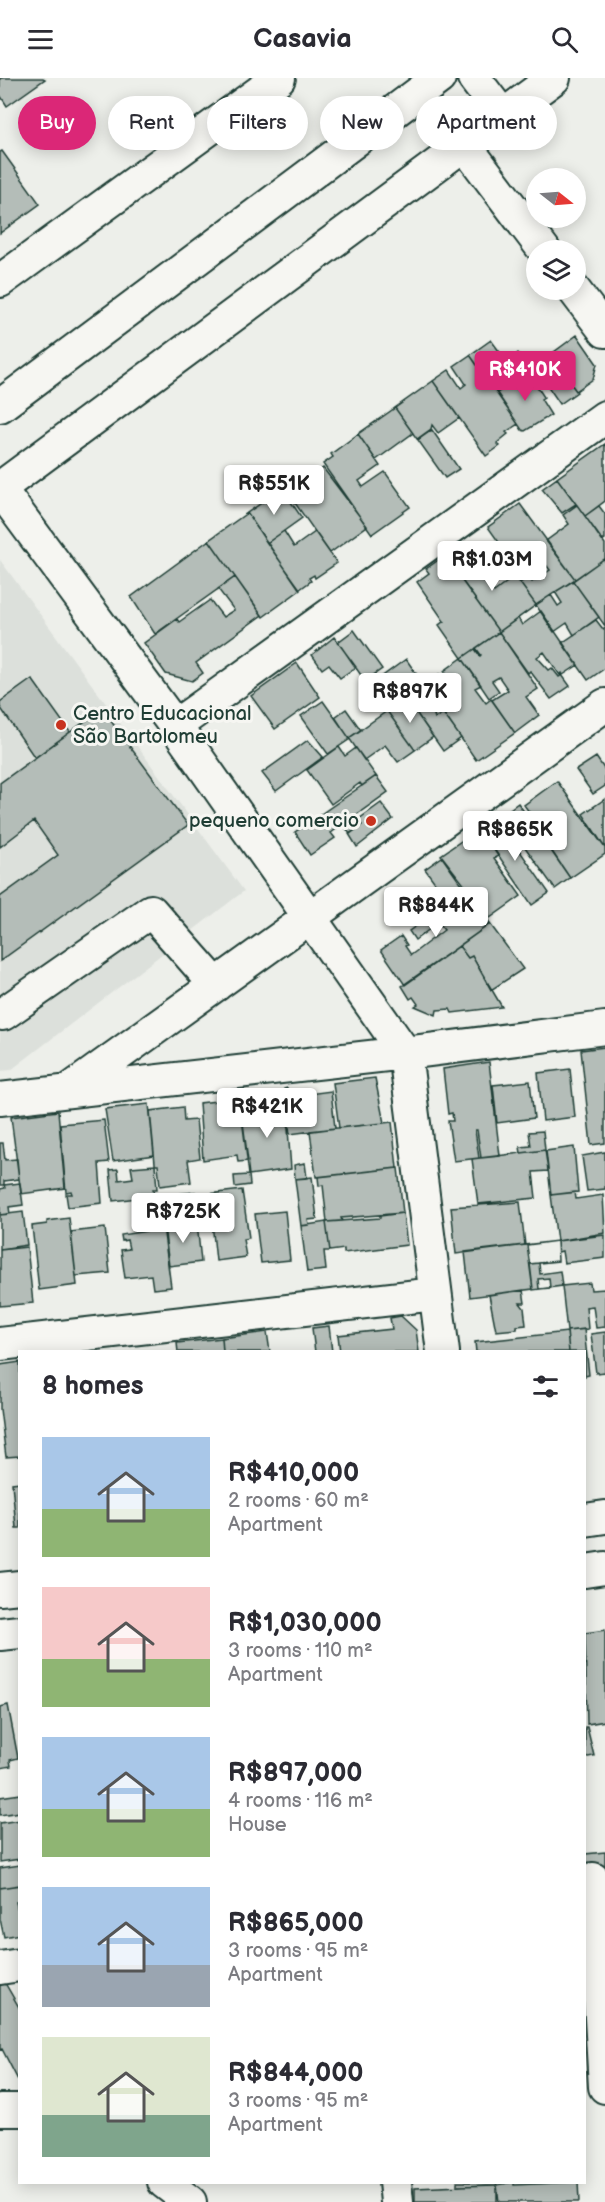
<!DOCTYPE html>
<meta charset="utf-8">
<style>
:root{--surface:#fff;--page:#f7f7f7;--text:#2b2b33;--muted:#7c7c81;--accent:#db2777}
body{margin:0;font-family:"Balsamiq Sans",sans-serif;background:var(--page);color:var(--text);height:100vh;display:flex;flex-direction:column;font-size:22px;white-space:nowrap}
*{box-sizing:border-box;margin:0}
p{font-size:20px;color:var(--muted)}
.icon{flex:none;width:33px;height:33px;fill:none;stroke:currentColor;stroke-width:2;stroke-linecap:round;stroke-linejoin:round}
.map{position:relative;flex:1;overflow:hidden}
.panel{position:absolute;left:18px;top:1272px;width:568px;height:834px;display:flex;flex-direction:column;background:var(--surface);border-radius:0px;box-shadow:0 3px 15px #0003}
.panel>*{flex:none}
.hud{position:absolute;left:18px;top:18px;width:570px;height:54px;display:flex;gap:12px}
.needle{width:39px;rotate:107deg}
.fabs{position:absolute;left:526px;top:90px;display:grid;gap:12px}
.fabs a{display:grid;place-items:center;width:60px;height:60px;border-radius:50%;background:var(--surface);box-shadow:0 3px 15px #0003;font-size:30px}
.price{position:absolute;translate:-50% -51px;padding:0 14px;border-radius:6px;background:#fff;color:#222;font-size:20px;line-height:39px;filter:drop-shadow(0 2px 3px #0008)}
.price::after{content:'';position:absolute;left:50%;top:36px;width:18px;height:14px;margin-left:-9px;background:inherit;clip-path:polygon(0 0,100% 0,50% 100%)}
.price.on{background:var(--accent);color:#fff}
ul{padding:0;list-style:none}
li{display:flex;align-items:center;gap:18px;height:150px;padding:0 24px}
li span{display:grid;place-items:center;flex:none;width:168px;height:120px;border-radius:0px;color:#555}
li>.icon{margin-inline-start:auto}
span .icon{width:72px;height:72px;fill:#fffc;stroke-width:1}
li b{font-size:26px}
h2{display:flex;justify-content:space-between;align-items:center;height:72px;padding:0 24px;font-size:26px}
.chip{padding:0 21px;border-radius:27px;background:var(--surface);box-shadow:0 3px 15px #0003;font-size:21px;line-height:54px}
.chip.on{background:var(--accent);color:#fff}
header{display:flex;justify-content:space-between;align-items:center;height:78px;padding:0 24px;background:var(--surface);font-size:27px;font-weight:800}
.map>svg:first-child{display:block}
</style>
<header><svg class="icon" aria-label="menu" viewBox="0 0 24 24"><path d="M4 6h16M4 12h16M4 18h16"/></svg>Casavia<svg class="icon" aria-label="search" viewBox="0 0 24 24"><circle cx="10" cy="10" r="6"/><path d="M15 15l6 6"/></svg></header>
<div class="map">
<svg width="605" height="2124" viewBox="0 0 605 2124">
<rect width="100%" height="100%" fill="#edefea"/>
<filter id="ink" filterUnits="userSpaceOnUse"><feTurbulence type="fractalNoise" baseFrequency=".0167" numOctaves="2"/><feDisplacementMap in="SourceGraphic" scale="12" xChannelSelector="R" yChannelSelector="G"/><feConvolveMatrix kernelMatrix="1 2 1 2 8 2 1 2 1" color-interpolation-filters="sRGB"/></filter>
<g filter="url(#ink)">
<path fill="#dce0db" d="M0,482L244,813L11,992L0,993Z"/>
<path fill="#b4bdb8" stroke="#1f3d34" stroke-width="1.5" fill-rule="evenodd" d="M0,0H43L45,1L7,28L0,17Z
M2,73L40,126L0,155V74Z
M577,257L597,286L593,301L576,313L550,277Z
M491,262L507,284L518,275L530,292L497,315L470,277Z
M470,277L518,346L506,354L508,356L497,365L500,368L486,378L433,303L449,292L461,310L466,306L454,288Z
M550,277L577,314L560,326L545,304L537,307L527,293Z
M527,293L544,319L541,321L551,337L525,353L522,352L497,315Z
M433,303L459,340L438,355L432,347L431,351L417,361L395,330Z
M395,330L413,355L376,382L358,356Z
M432,352L459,391L445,400L418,362Z
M358,356L380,388L359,403L363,409L385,394L410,429L372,456L323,386L333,379L331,376Z
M605,366V423L585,438L557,400Z
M323,390L367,448L330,475L288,415Z
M557,400L576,426L562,435L542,411Z
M282,411L302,440L267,465L247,435Z
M520,426L575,501L536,527L520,505L525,501L488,449ZM547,488L550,492L532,504L530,501Z
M577,427L605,466V480L575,501L546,463L569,446L563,437Z
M599,428L605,436V461L602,463L585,438Z
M247,435L300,512L263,539L209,462Z
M284,453L294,469L315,454L337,485L315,500L314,497L309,500L311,503L300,511L267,465Z
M209,462L235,499L155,556L131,519Z
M462,468L494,514L515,498L536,527L499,554L445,479Z
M444,478L499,554L462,580L439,547L444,543L417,504L429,495L426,491Z
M605,480V548L573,503Z
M235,499L262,537L196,585L203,595L192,603L166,596L144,565L177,541L179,544L210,522L223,539L234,532L218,511Z
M573,503L599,539L574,557L567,545L554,554L536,527L551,517L558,528L562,525L555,514Z
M541,533L578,587L563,597L562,595L560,597L544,574L537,579L549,592L552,590L559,599L562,597L570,608L551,621L530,593L528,595L499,554L518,540L522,547Z
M596,542L603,551L605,549V590L588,602L562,565Z
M354,552L382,591L365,603L338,564Z
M499,554L538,611L526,619L539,637L515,655L492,622L508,612L499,599L492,603L499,613L489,620L462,580L475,571L480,578L481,577L476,570Z
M334,559L356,589L340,600L329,586L322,591L312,577Z
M462,580L481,607L475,610L486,625L491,621L515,655L476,682L424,607L439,596L444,604L449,600L444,593Z
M406,581L424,607L387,633L369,608Z
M297,585L320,619L275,651L251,618Z
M32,601L70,654L35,680L0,629V624Z
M424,607L441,632L434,637L435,640L443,635L461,660L443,673L406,620Z
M406,620L433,659L415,672L387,633Z
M323,623L350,661L328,676L301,638Z
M102,631L188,747L0,883V819L58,777L34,743L0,769V705Z
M346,631L361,652L349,660L335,639Z
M387,633L415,672L398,684L385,667L364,682L349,660Z
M308,662L323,679L276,713L262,695Z
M339,669L345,678L356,670L376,698L362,708L360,705L331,726L307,692Z
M596,679L605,692V708L593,716L576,692Z
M376,698L388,714L331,755L335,760L310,777L295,754Z
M557,703L605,770V776L570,800L549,769L553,767L524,727Z
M605,721V770L583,736Z
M381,725L393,741L357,769L349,756L362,747L359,741Z
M518,725L570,800L555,811L502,737Z
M356,737L362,747L350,756L343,746Z
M497,740L549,815L532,827L481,752Z
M480,750L498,778L494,780L521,818L490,840L441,777Z
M442,779L466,813L442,829L429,811L436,806L425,791Z
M466,813L475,826L472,828L484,845L488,842L490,846L405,907L381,872L401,858L407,867L405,868L411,877L419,871L444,852L438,845L415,862L409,853Z
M426,822L435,834L415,848L407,836Z
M490,846L523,891L491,912L472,878L468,880L459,868Z
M459,868L468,880L472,878L502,929L452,935L450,931L437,932L436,937L415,928L418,926L413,919L410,921L402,908Z
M605,969V1065L591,1067L581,972Z
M489,984L500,1078L481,1080L477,1052H475L479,1080L454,1083L448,1043H453L452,1035L448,1036L443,991Z
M570,991L575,1039L543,1043L538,995Z
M375,1000L384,1045L339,1050L333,1005Z
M530,1003L534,1040L497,1045L493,1007Z
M287,1010V1013L301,1012V1017L331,1013L335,1050L290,1056L284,1011Z
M235,1021L237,1037H242L248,1083L238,1084L237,1077L203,1082L199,1025Z
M286,1025L291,1091L249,1097L241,1032Z
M149,1026L154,1077L113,1083L105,1031Z
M183,1029L184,1043L196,1042L200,1080L188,1082L191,1104L160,1108L158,1087H155V1085L150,1033Z
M58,1033L65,1110L21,1116L11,1039Z
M104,1042L109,1084L99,1085L102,1125L68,1129L66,1116H72L71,1113L66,1114L60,1046Z
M392,1044L397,1090L316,1099L310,1053Z
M543,1053L545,1072L521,1075L520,1069L531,1068L529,1054Z
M0,1065H3L5,1082L17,1081L19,1101L4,1103V1107H0Z
M574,1069L578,1114L551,1117L546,1073Z
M545,1072L548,1093L533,1094L536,1120L478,1126L472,1081Z
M605,1074V1111L587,1113L582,1078Z
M305,1085L307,1100L295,1101L294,1087Z
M155,1087L157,1111H153L154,1118L113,1123L110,1092L118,1091L119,1102L133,1100L131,1089Z
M398,1090L403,1135L341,1140L342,1143L327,1144L323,1107L319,1108L318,1099Z
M249,1097L250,1107L235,1109L234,1098Z
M312,1099L317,1141L308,1142L309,1147L301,1148L295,1101Z
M20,1105L23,1127L9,1129L10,1136L0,1137V1111L5,1110L4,1107Z
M242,1112L249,1160L243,1161L246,1179L216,1183L209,1116Z
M195,1114L198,1134L162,1138L159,1118Z
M575,1114L576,1121L603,1117L605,1155L557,1163L551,1117Z
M159,1118L171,1209L153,1211L151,1197L125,1200L121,1172L129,1171L127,1162L122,1163L121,1157L146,1153L142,1120Z
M520,1124L525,1167L456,1176L451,1129Z
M285,1133L290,1182L261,1185L255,1136Z
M23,1134L27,1167L0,1171V1137Z
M403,1135L407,1167L344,1175V1171L330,1173L326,1144L380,1140V1138Z
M69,1140L77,1207L39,1212L32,1148L47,1146V1143Z
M326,1144L330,1173H324L326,1192L307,1194L301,1148Z
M197,1145L201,1184L169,1188L164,1148Z
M105,1150L110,1195L76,1198L71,1154Z
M605,1157V1180L564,1185L562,1173L558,1174L557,1163Z
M557,1163L558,1183L530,1186L533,1211L470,1219L465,1174Z
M557,1163L558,1183L539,1185L540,1196L560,1193L562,1208L533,1212L527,1167Z
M27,1169L33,1225L0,1228V1172Z
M549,1200L550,1210L539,1211L538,1201Z
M590,1205L591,1212L605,1211V1249L596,1250L593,1228L586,1229L588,1251L567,1253L562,1208Z
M523,1212L525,1225H520L524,1230L526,1247L517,1248V1251L496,1253L489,1217Z
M401,1238L416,1252L419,1274H340L338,1257L392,1251L390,1240Z
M329,1248L332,1274H315L312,1250Z
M584,1251L589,1297L585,1298V1274H569L567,1253Z
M267,1254L270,1274H223L222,1260Z
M567,1254L569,1274H476L475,1264Z
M605,1254V1294L596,1295L591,1256Z
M222,1260L223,1274H178L177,1265Z
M20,1284V1378L6,1379L0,1331V1287Z
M20,1404V1450H16L12,1405Z
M605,1552V1643L587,1646L585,1555Z
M8,1627L18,1680L10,1682L11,1688L0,1690V1629Z
M585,1649H587L594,1678L588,1679L585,1678Z
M20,1716V1734L0,1737V1719Z
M20,1742V1781L0,1784V1745Z
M605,1774V1789L586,1792L585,1776Z
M20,1787V1807L0,1810V1790Z
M20,1807V1824H16L20,1841V1856L4,1859L0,1841V1810Z
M5,1905L20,1931V1960L18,1961L20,1964V2001L18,2002L2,1971L0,1972V1907Z
M457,2104H496L497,2107L457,2108Z
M514,2104V2107L578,2104L579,2124H499L497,2107Z
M487,2107H497V2124H415V2110Z"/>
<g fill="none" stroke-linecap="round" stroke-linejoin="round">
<g stroke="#1f3d34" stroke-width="36">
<path id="minor" d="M474,0L503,38
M463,65L544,172
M0,203L279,0
M574,212L605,253
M0,328L439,0
M0,410L554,0
M0,411L175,648L405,975L443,1274
M175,648L605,339
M3,936L151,833L216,907
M68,1013L605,627
M0,1021L405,975L605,950
M0,1266L435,1216
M585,1442L605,1439
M585,1493L605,1490
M0,1511L20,1509
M0,1556L20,1554
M593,1801L605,2009
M0,1890L20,1887
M0,2032H20
M164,2104L190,2124
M395,2104L397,2124"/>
</g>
<use href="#minor" stroke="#f6f6f2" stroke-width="32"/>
</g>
</g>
<g fill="#c8321e" stroke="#f6f6f2" stroke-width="2">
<circle cx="61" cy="647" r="6"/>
<circle cx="371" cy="743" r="6"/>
</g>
<g text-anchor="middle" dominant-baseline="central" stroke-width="6" stroke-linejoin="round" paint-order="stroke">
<g font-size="20" fill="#1f3d34" stroke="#f6f6f2" text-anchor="start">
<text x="73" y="636">Centro Educacional<tspan x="73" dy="23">São Bartolomeu</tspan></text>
<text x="359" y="743" text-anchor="end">pequeno comercio</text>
</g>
</g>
</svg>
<div class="fabs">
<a><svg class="needle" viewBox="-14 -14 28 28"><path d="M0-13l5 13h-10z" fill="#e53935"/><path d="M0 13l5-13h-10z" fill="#7c7c81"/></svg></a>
<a><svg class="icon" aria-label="layers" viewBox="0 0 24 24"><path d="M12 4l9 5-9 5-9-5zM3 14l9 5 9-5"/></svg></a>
</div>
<b class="price on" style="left:525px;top:324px">R$410K</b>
<b class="price" style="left:274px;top:438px">R$551K</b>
<b class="price" style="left:492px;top:514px">R$1.03M</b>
<b class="price" style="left:410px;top:646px">R$897K</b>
<b class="price" style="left:515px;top:784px">R$865K</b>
<b class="price" style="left:436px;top:860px">R$844K</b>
<b class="price" style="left:267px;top:1061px">R$421K</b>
<b class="price" style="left:183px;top:1166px">R$725K</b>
<div class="hud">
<a class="chip on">Buy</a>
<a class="chip">Rent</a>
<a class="chip">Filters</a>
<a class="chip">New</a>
<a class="chip">Apartment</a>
</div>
<section class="panel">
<h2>8 homes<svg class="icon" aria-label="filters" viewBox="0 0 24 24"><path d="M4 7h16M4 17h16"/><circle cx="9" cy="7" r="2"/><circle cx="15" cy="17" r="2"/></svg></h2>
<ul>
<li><span style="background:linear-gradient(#a9c7e8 60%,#8fb573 0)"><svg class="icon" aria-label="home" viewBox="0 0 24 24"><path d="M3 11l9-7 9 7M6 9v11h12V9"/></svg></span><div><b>R$410,000</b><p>2 rooms · 60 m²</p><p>Apartment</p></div></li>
<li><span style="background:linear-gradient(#f6c9c9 60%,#8fb573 0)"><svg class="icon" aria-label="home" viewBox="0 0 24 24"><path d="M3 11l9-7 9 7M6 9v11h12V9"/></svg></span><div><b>R$1,030,000</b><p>3 rooms · 110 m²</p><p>Apartment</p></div></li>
<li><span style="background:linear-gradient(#a9c7e8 60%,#8fb573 0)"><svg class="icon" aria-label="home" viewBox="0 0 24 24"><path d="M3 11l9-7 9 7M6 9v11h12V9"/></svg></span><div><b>R$897,000</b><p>4 rooms · 116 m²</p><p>House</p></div></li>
<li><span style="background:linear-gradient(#a9c7e8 65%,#9aa5b1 0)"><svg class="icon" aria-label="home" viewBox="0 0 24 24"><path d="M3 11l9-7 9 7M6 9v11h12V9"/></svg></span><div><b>R$865,000</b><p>3 rooms · 95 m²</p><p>Apartment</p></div></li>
<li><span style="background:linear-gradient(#dfe7d0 65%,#7fa58c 0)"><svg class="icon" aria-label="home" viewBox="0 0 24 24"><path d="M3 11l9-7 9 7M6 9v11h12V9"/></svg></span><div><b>R$844,000</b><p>3 rooms · 95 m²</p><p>Apartment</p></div></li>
</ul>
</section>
</div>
